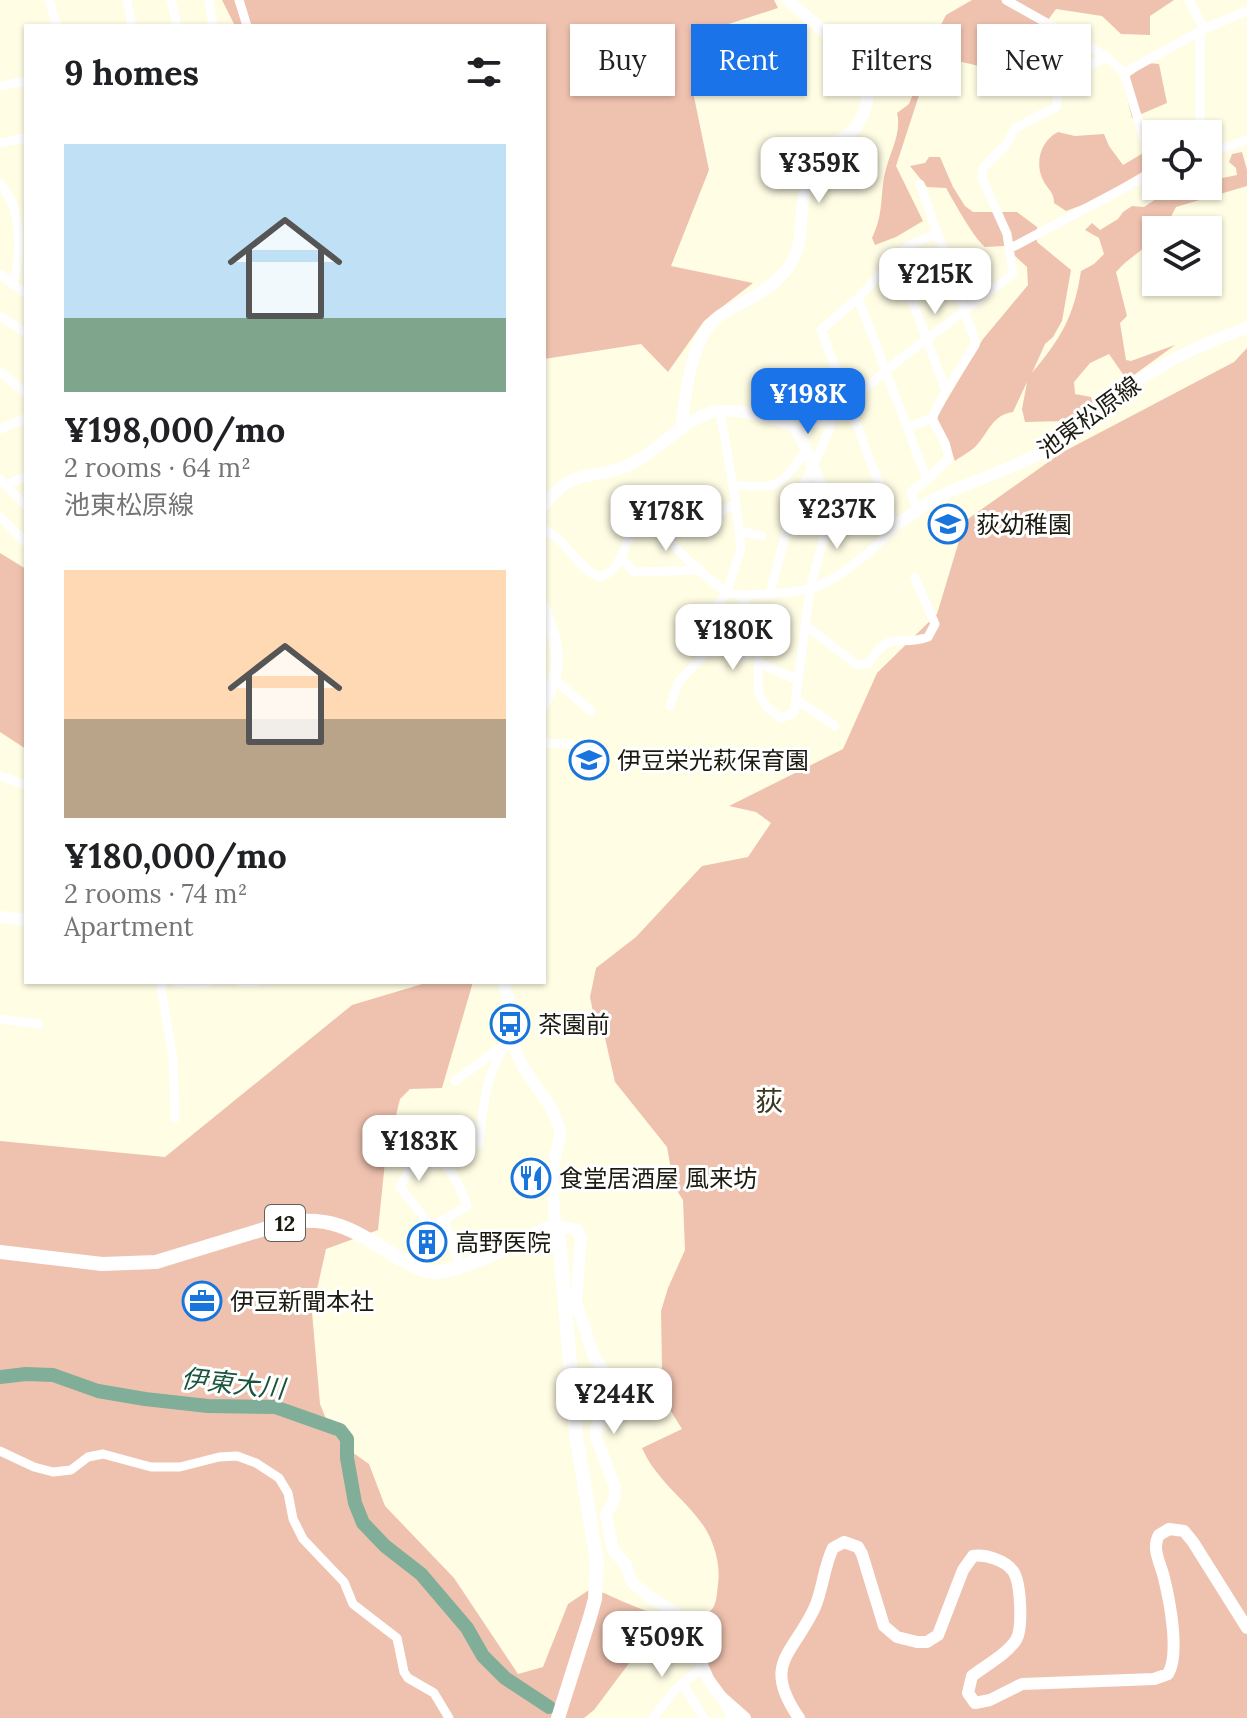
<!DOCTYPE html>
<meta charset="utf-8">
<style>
:root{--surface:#fff;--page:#f6f6f6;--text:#202124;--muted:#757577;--accent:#1a73e8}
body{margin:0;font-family:Lora,"Noto Sans JP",serif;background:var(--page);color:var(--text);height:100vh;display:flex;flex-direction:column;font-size:30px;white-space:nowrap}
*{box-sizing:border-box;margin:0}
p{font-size:26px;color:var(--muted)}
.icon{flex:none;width:44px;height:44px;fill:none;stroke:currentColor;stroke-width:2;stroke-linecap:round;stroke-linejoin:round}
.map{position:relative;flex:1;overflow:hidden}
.side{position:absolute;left:24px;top:24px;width:522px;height:960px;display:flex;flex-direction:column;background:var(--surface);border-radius:0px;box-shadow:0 2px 6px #0004}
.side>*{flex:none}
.guide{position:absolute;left:570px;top:24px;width:556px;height:72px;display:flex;gap:16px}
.buttons{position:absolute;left:1142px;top:120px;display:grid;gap:16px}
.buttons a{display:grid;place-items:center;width:80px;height:80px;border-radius:0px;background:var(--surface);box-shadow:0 2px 6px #0004;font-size:40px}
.price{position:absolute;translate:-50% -68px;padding:0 18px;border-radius:16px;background:#fff;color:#222;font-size:26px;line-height:52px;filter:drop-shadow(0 2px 4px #0008)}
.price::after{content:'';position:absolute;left:50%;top:48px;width:24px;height:18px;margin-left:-12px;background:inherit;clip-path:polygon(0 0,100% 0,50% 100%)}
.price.on{background:var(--accent);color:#fff}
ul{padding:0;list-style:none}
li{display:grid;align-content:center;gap:16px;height:424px;padding:0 40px}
li span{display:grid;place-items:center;height:248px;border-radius:0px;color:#555}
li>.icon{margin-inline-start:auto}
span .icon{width:144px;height:144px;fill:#fffc;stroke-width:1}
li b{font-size:34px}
h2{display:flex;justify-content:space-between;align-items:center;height:96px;padding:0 40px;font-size:34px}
.tag{padding:0 28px;border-radius:0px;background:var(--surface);box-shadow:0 2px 6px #0004;font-size:28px;line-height:72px}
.tag.on{background:var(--accent);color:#fff}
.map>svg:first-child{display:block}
</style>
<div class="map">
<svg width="1247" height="1718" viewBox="0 0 1247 1718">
<rect width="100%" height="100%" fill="#fffde4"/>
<path fill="#efc2af" d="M222,0H774L778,8L701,33L691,82L709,170L671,266L753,283L704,321L668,372L641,344L544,359V26H235Z
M972,0H1174L1150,16V35L1121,34L1102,16L1056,9L1024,53L996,58L988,68L953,60L931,61L926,54L946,15Z
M1148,63L1159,64L1167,103L1132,118L1124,85L1126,79Z
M922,71L923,83L896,166L923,221L896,237L875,245L872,238C885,211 879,195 886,169C890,152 902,132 897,113L909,104Z
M1058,132L1075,136L1104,134L1109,146L1123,165L1145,152L1149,168L1093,201L1066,211L1054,203C1054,192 1049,191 1044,182C1034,164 1040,141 1058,132Z
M1242,152L1247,170V186L1176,207L1165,228L1156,230V237C1143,251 1129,257 1116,272L1127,316L1120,323L1126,360L1131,361L1175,345L1127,380L1109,354L1090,363L1074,382L1075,394L1091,397L1094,408L1067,421L1025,422L1022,409L1027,382L1013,412C992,415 989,432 976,446C970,452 961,456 955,461L937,421L938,415L983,339L1028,285L1027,267L1004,246L985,247C971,234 956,205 946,188L927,187L910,166L925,163L929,157H940L953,187L965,206L973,212H1017L1037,227V242L1071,270L1062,321L1053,337L1045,344L1032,373C1061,338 1074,317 1081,271L1094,264L1104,254L1099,238L1085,230L1092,223L1100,230L1118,219L1123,212L1132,206L1144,207L1156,199L1187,192L1195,186H1208V181L1237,175L1236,168L1229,162L1232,154Z
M1247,348V1718H744L705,1665L642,1646L594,1710L584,1718H0V1141L165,1157L352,1005L429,982H473L442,1088L410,1089L400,1099L385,1162L378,1230L326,1249L312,1312L320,1404L331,1431L349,1450L369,1464L385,1506L454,1578L518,1674L543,1667L568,1604L592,1588C618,1598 691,1639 713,1608C717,1601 717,1592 718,1584C721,1565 714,1541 703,1525C684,1498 656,1480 642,1448L682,1429L659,1392L662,1367L661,1311L668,1288L685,1250L683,1200L674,1186L667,1147L615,1082L605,1038L593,1012L590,997L596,968L636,937L702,866L748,857L771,823L756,812L729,806L843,749L877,673L937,614L965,521L1061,453L1234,362Z
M0,553L26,569V749L0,732Z"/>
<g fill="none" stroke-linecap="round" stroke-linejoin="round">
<path stroke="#80ae99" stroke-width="14" d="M0,1377L26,1374L53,1375L98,1391L145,1399L208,1406L275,1407L340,1430L347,1439V1458L355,1503L363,1523L385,1546L421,1574L467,1628L483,1656L505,1678L549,1707"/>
<path stroke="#fff" stroke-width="9" d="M49,0L57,26
M127,0L132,26
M171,0L177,26
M209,0L213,26
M239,0L247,26
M1006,0L1107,57L1124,73L1154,172
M1189,0L1204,29
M1124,73L1204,29L1247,11
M0,86L26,81
M1200,134V31
M0,143L26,138
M1208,153L1247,140
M0,183C6,192 13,201 15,212C20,232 20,264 13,283
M920,184L974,338L975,345L946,391
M1009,249L1156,171
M896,258L911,244L936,234
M0,274L26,294
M858,298L896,258L946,391L932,418L908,427
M0,316L26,333
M0,372L26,393
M794,426L816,423L832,415L903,357L1013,274L1007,234L982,178L983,168L1006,145L1015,128L1056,107L1060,80L1107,57
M0,429L26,418
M0,479L26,506
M927,480L949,458L945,443L932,418
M6,485L26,476
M733,486C782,486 776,491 806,451
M0,517L26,543
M697,521L710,533
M544,530C568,540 575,567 599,577C629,572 621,522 650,522C662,521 671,544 679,551C692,564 710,582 726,591C737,597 751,595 763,594C779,593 796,593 812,588C839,580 877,547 895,526L821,330L858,298L927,480L911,492L918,512
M740,531L762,536
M668,537L736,504L720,411
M621,557L634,572L701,570
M770,594L794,501L813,467L829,430L832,415
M743,595C747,613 756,633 758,651C762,683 747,696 781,718L794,713L810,589L832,506
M805,625L857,665L869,663C890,628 898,648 928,637L935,624L915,578
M714,643L735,656L758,651
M758,663L798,680
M555,680L591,711
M796,699L835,726
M670,706L678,683L714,643L702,632L727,591L741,548L736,504
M544,743L570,744
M0,776L26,785
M164,982L161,987L173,1059L175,1118
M176,982L198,984L209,982
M240,982H256
M0,1019L39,1024
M455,1081L504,1045
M479,1144C482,1111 487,1059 514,1038
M444,1220L467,1206C459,1179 445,1161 423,1144L400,1187L429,1224L444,1220L460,1266
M0,1451L34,1467L53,1472L71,1470L88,1457L103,1454L151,1467H180L219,1457L237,1456L256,1463L279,1478L288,1493L293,1519L303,1539L344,1582L353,1604L397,1638L404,1672L408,1678L434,1693L449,1718
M682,1683L704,1718
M721,1699L732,1718
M653,1718L674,1691L701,1668"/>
<path stroke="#fff" stroke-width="12" d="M681,429C686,395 690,331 724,313C747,300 771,290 788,268C810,238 793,204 813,170C817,163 822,155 827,150C835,141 849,137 856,127C867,112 872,87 864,69C859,56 802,15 788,0
M544,505C578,463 592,483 631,464C659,451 690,412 721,411C743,409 773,418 794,426C814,455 817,506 853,523C894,543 909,510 940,496C988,475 1032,462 1077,432C1094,420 1107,404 1123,392C1160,363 1203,343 1247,328
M544,607C558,646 564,664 544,704
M0,917L26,920
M504,982L514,1023L515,1049L523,1067L552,1109L559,1126L560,1136L552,1173L555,1225L577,1230L581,1238L576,1302L594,1357L606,1374L608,1410L596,1427V1437L615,1487V1498L606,1515L613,1550L626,1565L632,1582L650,1597L675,1613L688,1632L709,1681L720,1696L745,1718
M799,1718C761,1663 793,1655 815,1607C823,1588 824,1566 833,1548L844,1542L858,1547L862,1554L884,1626L897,1637L917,1642H927L938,1635L963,1570L973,1556C985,1554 1005,1560 1013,1571C1021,1582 1023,1629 1016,1640C1006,1655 986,1665 972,1676L968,1693L975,1703L990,1700L1022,1684L1154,1679L1168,1674C1180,1654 1170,1602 1164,1578C1161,1564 1151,1549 1159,1535L1169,1529L1184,1531L1193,1542L1247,1628"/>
<path stroke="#fff" stroke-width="14" d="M0,1252L102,1264L156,1262L284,1223C335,1214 357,1233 399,1258C410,1264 420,1271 434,1272C462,1273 527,1237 555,1225L560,1247L576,1434L597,1562L595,1599L590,1617L558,1718"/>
</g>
<defs>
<g id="school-ring" transform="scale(2)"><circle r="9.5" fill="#fff" stroke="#1875de" stroke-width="1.5"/><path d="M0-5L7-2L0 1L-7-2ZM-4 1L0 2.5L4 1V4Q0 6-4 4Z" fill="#1875de"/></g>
<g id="bus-ring" transform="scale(2)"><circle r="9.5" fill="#fff" stroke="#1875de" stroke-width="1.5"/><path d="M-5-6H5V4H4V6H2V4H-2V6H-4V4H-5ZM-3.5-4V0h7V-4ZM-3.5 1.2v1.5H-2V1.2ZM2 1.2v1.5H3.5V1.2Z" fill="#1875de"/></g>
<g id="restaurant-ring" transform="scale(2)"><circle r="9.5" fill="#fff" stroke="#1875de" stroke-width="1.5"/><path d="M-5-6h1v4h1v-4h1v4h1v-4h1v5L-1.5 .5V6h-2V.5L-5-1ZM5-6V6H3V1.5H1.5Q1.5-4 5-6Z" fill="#1875de"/></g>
<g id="building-ring" transform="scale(2)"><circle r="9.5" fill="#fff" stroke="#1875de" stroke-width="1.5"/><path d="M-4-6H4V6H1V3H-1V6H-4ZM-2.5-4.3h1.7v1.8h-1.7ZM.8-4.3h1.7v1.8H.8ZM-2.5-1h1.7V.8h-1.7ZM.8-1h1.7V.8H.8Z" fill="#1875de"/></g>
<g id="office-ring" transform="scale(2)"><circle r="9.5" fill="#fff" stroke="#1875de" stroke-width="1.5"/><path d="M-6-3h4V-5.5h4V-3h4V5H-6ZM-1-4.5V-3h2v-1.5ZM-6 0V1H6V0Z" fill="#1875de"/></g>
</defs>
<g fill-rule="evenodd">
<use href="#school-ring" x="948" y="524"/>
<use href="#school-ring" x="589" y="760"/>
<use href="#bus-ring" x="510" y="1024"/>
<use href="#restaurant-ring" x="531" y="1178"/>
<use href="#building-ring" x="427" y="1242"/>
<use href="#office-ring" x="202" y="1301"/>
</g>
<g text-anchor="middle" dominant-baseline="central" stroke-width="6" stroke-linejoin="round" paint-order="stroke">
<rect fill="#fff" stroke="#605f58" stroke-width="2" x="265" y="1205" width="40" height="36" rx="6"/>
<g font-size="22" font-weight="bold" fill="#1c1b10">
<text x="285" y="1223">12</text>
</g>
<g font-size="24" fill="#1c1b10" stroke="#fff">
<text transform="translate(1089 417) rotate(-36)">池東松原線</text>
</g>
<g font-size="24" fill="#1c1b10" stroke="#fff" text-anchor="start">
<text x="976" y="524">荻幼稚園</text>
<text x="617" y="760">伊豆栄光萩保育園</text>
<text x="538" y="1024">茶園前</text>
<text x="559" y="1178">食堂居酒屋 風来坊</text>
<text x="455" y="1242">高野医院</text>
<text x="230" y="1301">伊豆新聞本社</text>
</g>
<g font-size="26" font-style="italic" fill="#1a543e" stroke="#fff">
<text transform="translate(233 1383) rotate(6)">伊東大川</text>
</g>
<g font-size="28" fill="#3b3920" stroke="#fff">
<text x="769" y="1101">荻</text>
</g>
</g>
</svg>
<div class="buttons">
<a><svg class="icon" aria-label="locate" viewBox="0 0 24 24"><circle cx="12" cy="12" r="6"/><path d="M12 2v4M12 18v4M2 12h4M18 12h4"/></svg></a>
<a><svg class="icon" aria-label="layers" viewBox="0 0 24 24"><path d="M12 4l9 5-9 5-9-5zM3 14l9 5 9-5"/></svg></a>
</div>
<b class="price" style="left:819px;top:205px">¥359K</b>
<b class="price" style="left:935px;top:316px">¥215K</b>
<b class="price on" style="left:808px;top:436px">¥198K</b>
<b class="price" style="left:837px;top:551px">¥237K</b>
<b class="price" style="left:666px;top:553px">¥178K</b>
<b class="price" style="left:733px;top:672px">¥180K</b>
<b class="price" style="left:419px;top:1183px">¥183K</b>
<b class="price" style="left:614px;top:1436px">¥244K</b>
<b class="price" style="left:662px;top:1679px">¥509K</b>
<div class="guide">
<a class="tag">Buy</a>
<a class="tag on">Rent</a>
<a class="tag">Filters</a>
<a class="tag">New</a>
</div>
<section class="side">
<h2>9 homes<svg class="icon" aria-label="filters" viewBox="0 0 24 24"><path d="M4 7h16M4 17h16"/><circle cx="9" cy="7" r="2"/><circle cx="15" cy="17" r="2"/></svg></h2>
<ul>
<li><span style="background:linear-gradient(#bfe0f5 70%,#7fa58c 0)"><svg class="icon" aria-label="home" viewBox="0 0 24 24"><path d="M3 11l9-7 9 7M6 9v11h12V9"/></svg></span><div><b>¥198,000/mo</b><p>2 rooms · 64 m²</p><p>池東松原線</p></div></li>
<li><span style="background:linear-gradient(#ffd9b3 60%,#b9a48a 0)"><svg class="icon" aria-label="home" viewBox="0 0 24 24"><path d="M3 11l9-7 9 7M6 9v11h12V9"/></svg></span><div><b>¥180,000/mo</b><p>2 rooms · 74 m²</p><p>Apartment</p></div></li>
</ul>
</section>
</div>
